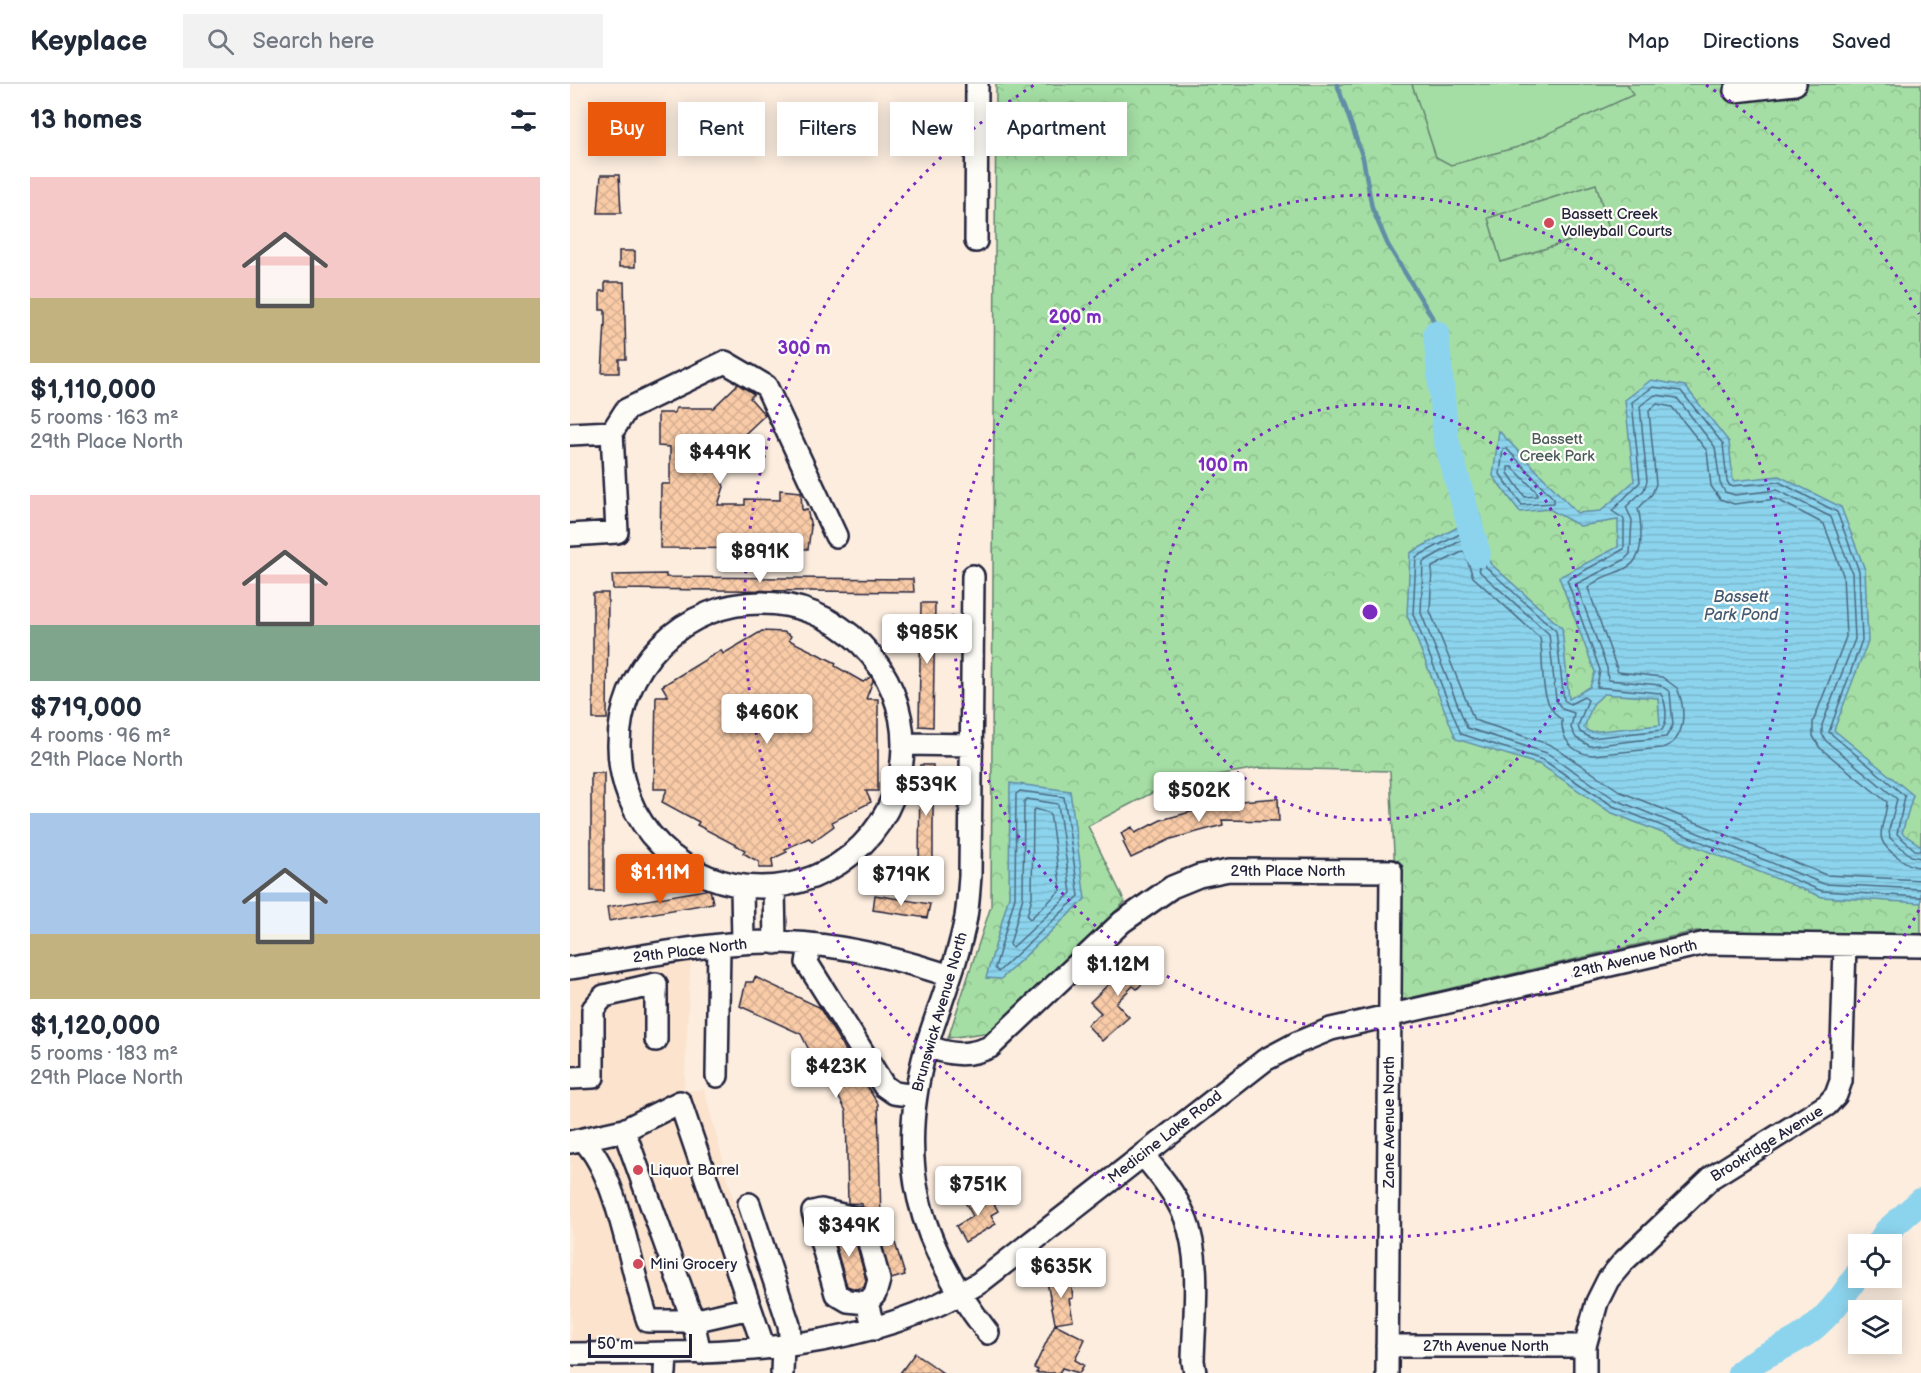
<!DOCTYPE html>
<meta charset="utf-8">
<style>
:root{--surface:#fff;--page:#f2f2f3;--text:#1f2937;--muted:#747a83;--line:#e0e1e3;--accent:#ea580c}
body{margin:0;font-family:"Balsamiq Sans",sans-serif;background:var(--page);color:var(--text);height:100vh;display:flex;flex-direction:column;font-size:22px;white-space:nowrap}
*{box-sizing:border-box;margin:0}
p{font-size:20px;color:var(--muted)}
.icon{flex:none;width:33px;height:33px;fill:none;stroke:currentColor;stroke-width:2;stroke-linecap:round;stroke-linejoin:round}
.map{position:relative;flex:1;overflow:hidden}
.sheet{display:flex;flex-direction:column;background:var(--surface);width:570px}
.sheet>*{flex:none}
.guide{position:absolute;left:18px;top:18px;width:570px;height:54px;display:flex;gap:12px}
.fabs{position:absolute;left:1278px;top:1150px;display:grid;gap:12px}
.fabs a{display:grid;place-items:center;width:54px;height:54px;border-radius:0px;background:var(--surface);box-shadow:0 3px 15px #0003;font-size:30px}
.scale{position:absolute;left:18px;bottom:15px;width:104px;box-sizing:border-box;padding-left:6px;border:3px solid #22223b;border-top:0;font-size:16px;line-height:21px;white-space:nowrap;color:#22223b;-webkit-text-stroke:4px #fdfcf7;paint-order:stroke}
.price{position:absolute;translate:-50% -51px;padding:0 14px;border-radius:6px;background:#fff;color:#222;font-size:20px;line-height:39px;filter:drop-shadow(0 2px 3px #0008)}
.price::after{content:'';position:absolute;left:50%;top:36px;width:18px;height:14px;margin-left:-9px;background:inherit;clip-path:polygon(0 0,100% 0,50% 100%)}
.price.selected{background:var(--accent);color:#fff}
ul{padding:0;list-style:none}
li{display:grid;align-content:center;gap:12px;height:318px;padding:0 30px}
li span{display:grid;place-items:center;height:186px;border-radius:0px;color:#555}
li>.icon{margin-inline-start:auto}
span .icon{width:108px;height:108px;fill:#fffc;stroke-width:1}
li b{font-size:26px}
h2{display:flex;justify-content:space-between;align-items:center;height:72px;padding:0 30px;font-size:26px}
.tag{padding:0 21px;border-radius:0px;background:var(--surface);box-shadow:0 3px 15px #0003;font-size:21px;line-height:54px}
.tag.selected{background:var(--accent);color:#fff}
header{display:flex;align-items:center;gap:36px;box-sizing:border-box;height:84px;padding:0 30px;background:var(--surface);border-bottom:2px solid var(--line)}
header strong{font-size:28px}
nav{display:flex;gap:33px;margin-inline-start:auto;font-size:21px}
.search{width:420px;height:54px;background:var(--page);display:flex;align-items:center;gap:15px;box-sizing:border-box;padding:0 21px;border-radius:0px;color:var(--muted);font-size:22px}
main{display:flex;flex:1;min-height:0}
.map>svg:first-child{display:block}
</style>
<header>
<strong>Keyplace</strong>
<div class="search"><svg class="icon" aria-label="search" viewBox="0 0 24 24"><circle cx="10" cy="10" r="6"/><path d="M15 15l6 6"/></svg>Search here</div>
<nav><a>Map</a><a>Directions</a><a>Saved</a></nav>
</header>
<main>
<section class="sheet">
<h2>13 homes<svg class="icon" aria-label="filters" viewBox="0 0 24 24"><path d="M4 7h16M4 17h16"/><circle cx="9" cy="7" r="2"/><circle cx="15" cy="17" r="2"/></svg></h2>
<ul>
<li><span style="background:linear-gradient(#f6c9c9 65%,#c2b280 0)"><svg class="icon" aria-label="home" viewBox="0 0 24 24"><path d="M3 11l9-7 9 7M6 9v11h12V9"/></svg></span><div><b>$1,110,000</b><p>5 rooms · 163 m²</p><p>29th Place North</p></div></li>
<li><span style="background:linear-gradient(#f6c9c9 70%,#7fa58c 0)"><svg class="icon" aria-label="home" viewBox="0 0 24 24"><path d="M3 11l9-7 9 7M6 9v11h12V9"/></svg></span><div><b>$719,000</b><p>4 rooms · 96 m²</p><p>29th Place North</p></div></li>
<li><span style="background:linear-gradient(#a9c7e8 65%,#c2b280 0)"><svg class="icon" aria-label="home" viewBox="0 0 24 24"><path d="M3 11l9-7 9 7M6 9v11h12V9"/></svg></span><div><b>$1,120,000</b><p>5 rooms · 183 m²</p><p>29th Place North</p></div></li>
</ul>
</section>
<div class="map">
<svg width="1351" height="1289" viewBox="0 0 1351 1289">
<defs>
<pattern id="forest-crowns" width="20" height="18" patternUnits="userSpaceOnUse" patternTransform="scale(1.5)"><rect width="20" height="18" fill="#a4dea4"/><path d="M2 6a3 3 0 1 1 6 0M12 15a3 3 0 1 1 6 0" fill="none" stroke="#8dbe8e"/></pattern>
<pattern id="water-rules" width="6" height="5" patternUnits="userSpaceOnUse" patternTransform="scale(1.5)"><rect width="6" height="5" fill="#8cd4ed"/><path d="M0 2.5h6" fill="none" stroke="#78b6cc"/></pattern>
<pattern id="building-cross-hatch" width="8" height="8" patternUnits="userSpaceOnUse" patternTransform="scale(1.5)"><rect width="8" height="8" fill="#f9cba7"/><path d="M0 0l8 8M0 8l8-8" fill="none" stroke="#d5ae91"/></pattern>
</defs>
<rect width="100%" height="100%" fill="#fceddf"/>
<filter id="ink" filterUnits="userSpaceOnUse"><feTurbulence type="fractalNoise" baseFrequency=".0167" numOctaves="2"/><feDisplacementMap in="SourceGraphic" scale="12" xChannelSelector="R" yChannelSelector="G"/><feConvolveMatrix kernelMatrix="1 2 1 2 8 2 1 2 1" color-interpolation-filters="sRGB"/></filter>
<g filter="url(#ink)">
<path fill="#fbe3ce" d="M121,870L114,1007L134,1005L200,1252L114,1259L1,1260L0,893Z"/>
<path fill="url(#forest-crowns)" stroke="#638070" stroke-width="1.5" d="M426,0H1351V850L1126,847L831,916L820,687L689,684L603,698L518,742L555,818L421,948L378,954L421,822Z"/>
<path fill="#a4dea4" stroke="#638070" stroke-width="1.5" d="M842,0H1057L1063,11L948,63L881,81L866,73Z
M1026,100L1039,145L931,178L918,134Z"/>
<path fill="url(#water-rules)" stroke="#628da6" stroke-width="1.5" fill-rule="evenodd" d="M1081,296L1115,302L1159,358L1163,397L1209,392L1271,423L1295,486L1298,557L1264,646L1343,711L1332,749L1351,762V819L1252,813L1040,728L971,681L886,655L837,531L840,469L910,431L920,479L992,544L999,615L1020,603L1025,588L989,493L1048,463V436L1010,442L979,425L950,428L923,392L929,347L1007,429L1031,427L1064,397L1055,316ZM1034,610L1088,614L1090,641L1020,648L1014,644L1023,620Z
M440,699L500,707L515,815L431,895L416,894L439,812Z"/>
<g fill="none" stroke-linecap="round" stroke-linejoin="round">
<path stroke="#4c6982" stroke-width="1.5" d="M933,365H937L984,415V419L952,421L930,390Z
M938,383H942L967,408V412L955,413L938,389Z
M450,707L494,713L509,812L428,888L425,884L445,813L446,710Z
M457,715L488,720L501,809L442,864L440,860L453,813L454,718Z
M465,725L480,729L491,806L460,835L457,832L462,813L463,728Z
M1351,767L1345,766L1327,750L1335,712L1259,648L1292,556L1289,487L1267,428L1209,398L1160,402L1157,397L1153,360L1111,307L1083,303L1062,318L1070,398L1042,427L1054,435V465L997,496L1030,586L1027,603L1090,609C1097,618 1098,638 1092,646L1021,654L1010,648L1008,642L1018,616L1014,613L1000,620L994,616L986,547L916,483L905,442L846,473L843,530L891,650L973,676L1043,722L1252,807L1351,813
M1351,774L1341,772L1320,754L1319,746L1327,715L1256,657L1252,650V641L1285,555L1282,489L1261,433L1207,406L1165,411L1155,408L1150,399L1145,363L1107,314L1085,311L1070,322L1077,397L1074,406L1056,423L1062,436L1060,470L1054,476L1006,500L1037,584L1038,596L1090,601L1100,608L1103,641L1096,653L1020,662L1006,654L1001,644L1004,629L992,625L986,616L979,550L910,488L901,454L897,453L853,478L851,529L897,644L977,669L1046,716L1254,800L1351,805
M1351,783C1342,783 1336,779 1329,774C1299,753 1315,746 1317,718L1250,664L1243,652V638L1276,553L1273,491L1254,440L1206,415L1164,420L1150,415L1141,402L1137,367L1102,323L1087,320L1079,327L1086,400L1082,410L1068,425C1071,434 1071,443 1071,453C1071,495 1039,482 1018,504L1048,588L1092,593L1107,604C1116,624 1117,657 1092,664L1022,671C1002,669 991,655 992,636C967,619 975,581 970,554L903,493L894,467L862,483L860,527L904,636L981,661L1051,708L1256,791L1351,796"/>
<path stroke="#628da6" stroke-width="4.5" d="M767,0L793,74L802,124L818,161L862,233L866,249"/>
<path stroke="#8cd4ed" stroke-width="26" d="M866,249L876,355L908,470
M1308,1161L1317,1147L1351,1117
M1170,1289C1190,1271 1208,1267 1229,1254C1254,1239 1272,1214 1288,1190"/>
</g>
<path fill="url(#building-cross-hatch)" stroke="#22223b" stroke-width="1.5" d="M31,91H49L51,129H28Z
M49,167H65V183H49Z
M35,198H54L56,275H49V289H32L35,238V226H30V207H35Z
M168,300L184,310L180,314L195,331L160,364L147,365L154,379L151,393L154,403L148,421H175V415L210,416V406L231,408L232,426L237,425L241,443L238,465L90,464L91,400H100V363L88,362V329H104L106,324H143Z
M96,490V493L343,495L344,508L43,505L42,491Z
M23,509H38L37,635H23Z
M351,519H365L363,643L349,642Z
M192,547L214,548L221,552L219,556L266,579L265,582L293,598L306,589L296,615H308V707H296L301,718L262,738L264,742L242,758L239,754L215,765L217,768L202,775L203,784H189V778L173,769L175,766L127,741L129,738L92,718L97,705H84L86,612H98L92,602L151,566L153,570Z
M350,681H363V783H349Z
M21,689H34V807H21Z
M708,714L709,737L652,736L653,741L601,755L561,774L553,758L555,757L551,749L562,743L565,749L591,736L657,718Z
M140,805L143,819L39,837L37,823Z
M305,811L360,820L357,834L303,826Z
M570,870L586,885L567,905L563,902L546,919L559,933L532,957L517,941L531,929L520,918Z
M185,893L249,923L308,1020L311,1135L317,1133L335,1191L321,1195L302,1127L292,1123V1120L278,1119L276,1027L258,993L247,988L248,984L231,950L170,922L176,898H183Z
M417,1107L428,1127L421,1131L426,1140L395,1158L386,1142L403,1132L395,1118Z
M260,1142L283,1147L296,1196L294,1203L286,1205L277,1202Z
M500,1193L503,1214L499,1215L503,1236L485,1239L477,1198Z
M485,1240L515,1255L505,1276L514,1281L509,1289L492,1284L489,1289H466L468,1286L464,1284Z
M345,1269L373,1289H330Z"/>
<g fill="none" stroke-linecap="round" stroke-linejoin="round">
<g stroke="#22223b" stroke-width="26">
<path id="minor" d="M1165,7L1225,0
M406,157L407,0
M0,350L42,348L56,326L155,278L196,302L266,452
M0,451L47,448L42,348
M403,492L400,792C399,806 398,820 396,833C388,878 369,921 356,964C325,1078 347,1157 418,1249
M49 661a142 142 0 1 1 284 0a142 142 0 1 1-284 0Z
M335,660L402,661
M172,803L173,859
M204,804L205,859
M240,861L237,879L314,1002L324,1009L346,1012
M0,884C53,876 106,865 159,860C235,852 308,868 380,892
M357,962C380,971 397,973 420,963L552,838L602,803L629,792L659,786L821,787L817,1289
M147,992L149,861
M0,994L23,993V925L34,912L86,900V956
M54,1046L110,1018L194,1264
M0,1058L54,1046L123,1237H78C60,1187 49,1093 14,1057
M573,1071C589,1090 605,1109 615,1133C632,1176 624,1231 623,1277L625,1289
M179,1120L219,1241L221,1261
M297,1219L278,1217L266,1210L243,1128L251,1126L293,1136L309,1196L305,1210L297,1219L304,1245
M817,1262H1015
M130,1269L123,1237L180,1224
M0,1270C139,1269 286,1274 409,1199L695,976L727,959L761,945L1136,859L1351,862
M95,1289L96,1269
M212,1289L213,1262
M1015,1289V1262L1027,1218L1038,1196L1054,1177L1142,1093L1257,1021L1266,1011L1271,997L1275,861"/>
</g>
<use href="#minor" stroke="#fdfcf7" stroke-width="21"/>
</g>
</g>
<g fill="none" stroke="#7b2cbf" stroke-width="3" stroke-dasharray="3 6">
<circle cx="800" cy="528" r="208"/>
<circle cx="800" cy="528" r="417"/>
<path d="M1349 826A625 625 0 1 1 464 1M1136 1A625 625 0 0 1 1349 230"/>
</g>
<g fill="#d1495b" stroke="#fdfcf7" stroke-width="2">
<circle cx="979" cy="139" r="6"/>
<circle cx="68" cy="1086" r="6"/>
<circle cx="68" cy="1180" r="6"/>
</g>
<g text-anchor="middle" dominant-baseline="central" stroke-width="4.5" stroke-linejoin="round" paint-order="stroke">
<g font-size="15" fill="#22223b" stroke="#fdfcf7" text-anchor="start">
<text x="991" y="130">Bassett Creek<tspan x="991" dy="17">Volleyball Courts</tspan></text>
<text x="80" y="1086">Liquor Barrel</text>
<text x="80" y="1180">Mini Grocery</text>
</g>
<g font-size="15" fill="#495a5a" stroke="#fdfcf7">
<text x="987" y="355">Bassett<tspan x="987" dy="17">Creek Park</tspan></text>
</g>
<g font-size="15" fill="#22223b" stroke="#fdfcf7">
<text x="718" y="787">29th Place North</text>
<text transform="translate(120 867) rotate(-7)">29th Place North</text>
<text transform="translate(1065 875) rotate(-13)">29th Avenue North</text>
<text transform="translate(370 928) rotate(-74)">Brunswick Avenue North</text>
<text transform="translate(819 1038) rotate(-90)">Zane Avenue North</text>
<text transform="translate(595 1053) rotate(-38)">Medicine Lake Road</text>
<text transform="translate(1197 1060) rotate(-32)">Brookridge Avenue</text>
<text x="916" y="1262">27th Avenue North</text>
</g>
<g font-size="16" font-style="italic" fill="#425770" stroke="#fdfcf7">
<text x="1171" y="513">Bassett<tspan x="1171" dy="18">Park Pond</tspan></text>
</g>
</g>
<circle cx="800" cy="528" r="9" fill="#7b2cbf" stroke="#fdfcf7" stroke-width="3"/>
<g font-size="18" text-anchor="middle" font-weight="bold" fill="#7b2cbf" stroke="#fdfcf7" stroke-width="4.5" stroke-linejoin="round" paint-order="stroke">
<text x="505" y="239">200 m</text>
<text x="234" y="270">300 m</text>
<text x="653" y="387">100 m</text>
</g>
</svg>
<div class="fabs">
<a><svg class="icon" aria-label="locate" viewBox="0 0 24 24"><circle cx="12" cy="12" r="6"/><path d="M12 2v4M12 18v4M2 12h4M18 12h4"/></svg></a>
<a><svg class="icon" aria-label="layers" viewBox="0 0 24 24"><path d="M12 4l9 5-9 5-9-5zM3 14l9 5 9-5"/></svg></a>
</div>
<div class="scale">50 m</div>
<b class="price" style="left:150px;top:401px">$449K</b>
<b class="price" style="left:190px;top:500px">$891K</b>
<b class="price" style="left:357px;top:581px">$985K</b>
<b class="price" style="left:197px;top:661px">$460K</b>
<b class="price" style="left:356px;top:733px">$539K</b>
<b class="price" style="left:629px;top:739px">$502K</b>
<b class="price selected" style="left:90px;top:821px">$1.11M</b>
<b class="price" style="left:331px;top:823px">$719K</b>
<b class="price" style="left:548px;top:913px">$1.12M</b>
<b class="price" style="left:266px;top:1015px">$423K</b>
<b class="price" style="left:408px;top:1133px">$751K</b>
<b class="price" style="left:279px;top:1174px">$349K</b>
<b class="price" style="left:491px;top:1215px">$635K</b>
<div class="guide">
<a class="tag selected">Buy</a>
<a class="tag">Rent</a>
<a class="tag">Filters</a>
<a class="tag">New</a>
<a class="tag">Apartment</a>
</div>
</div>
</main>
